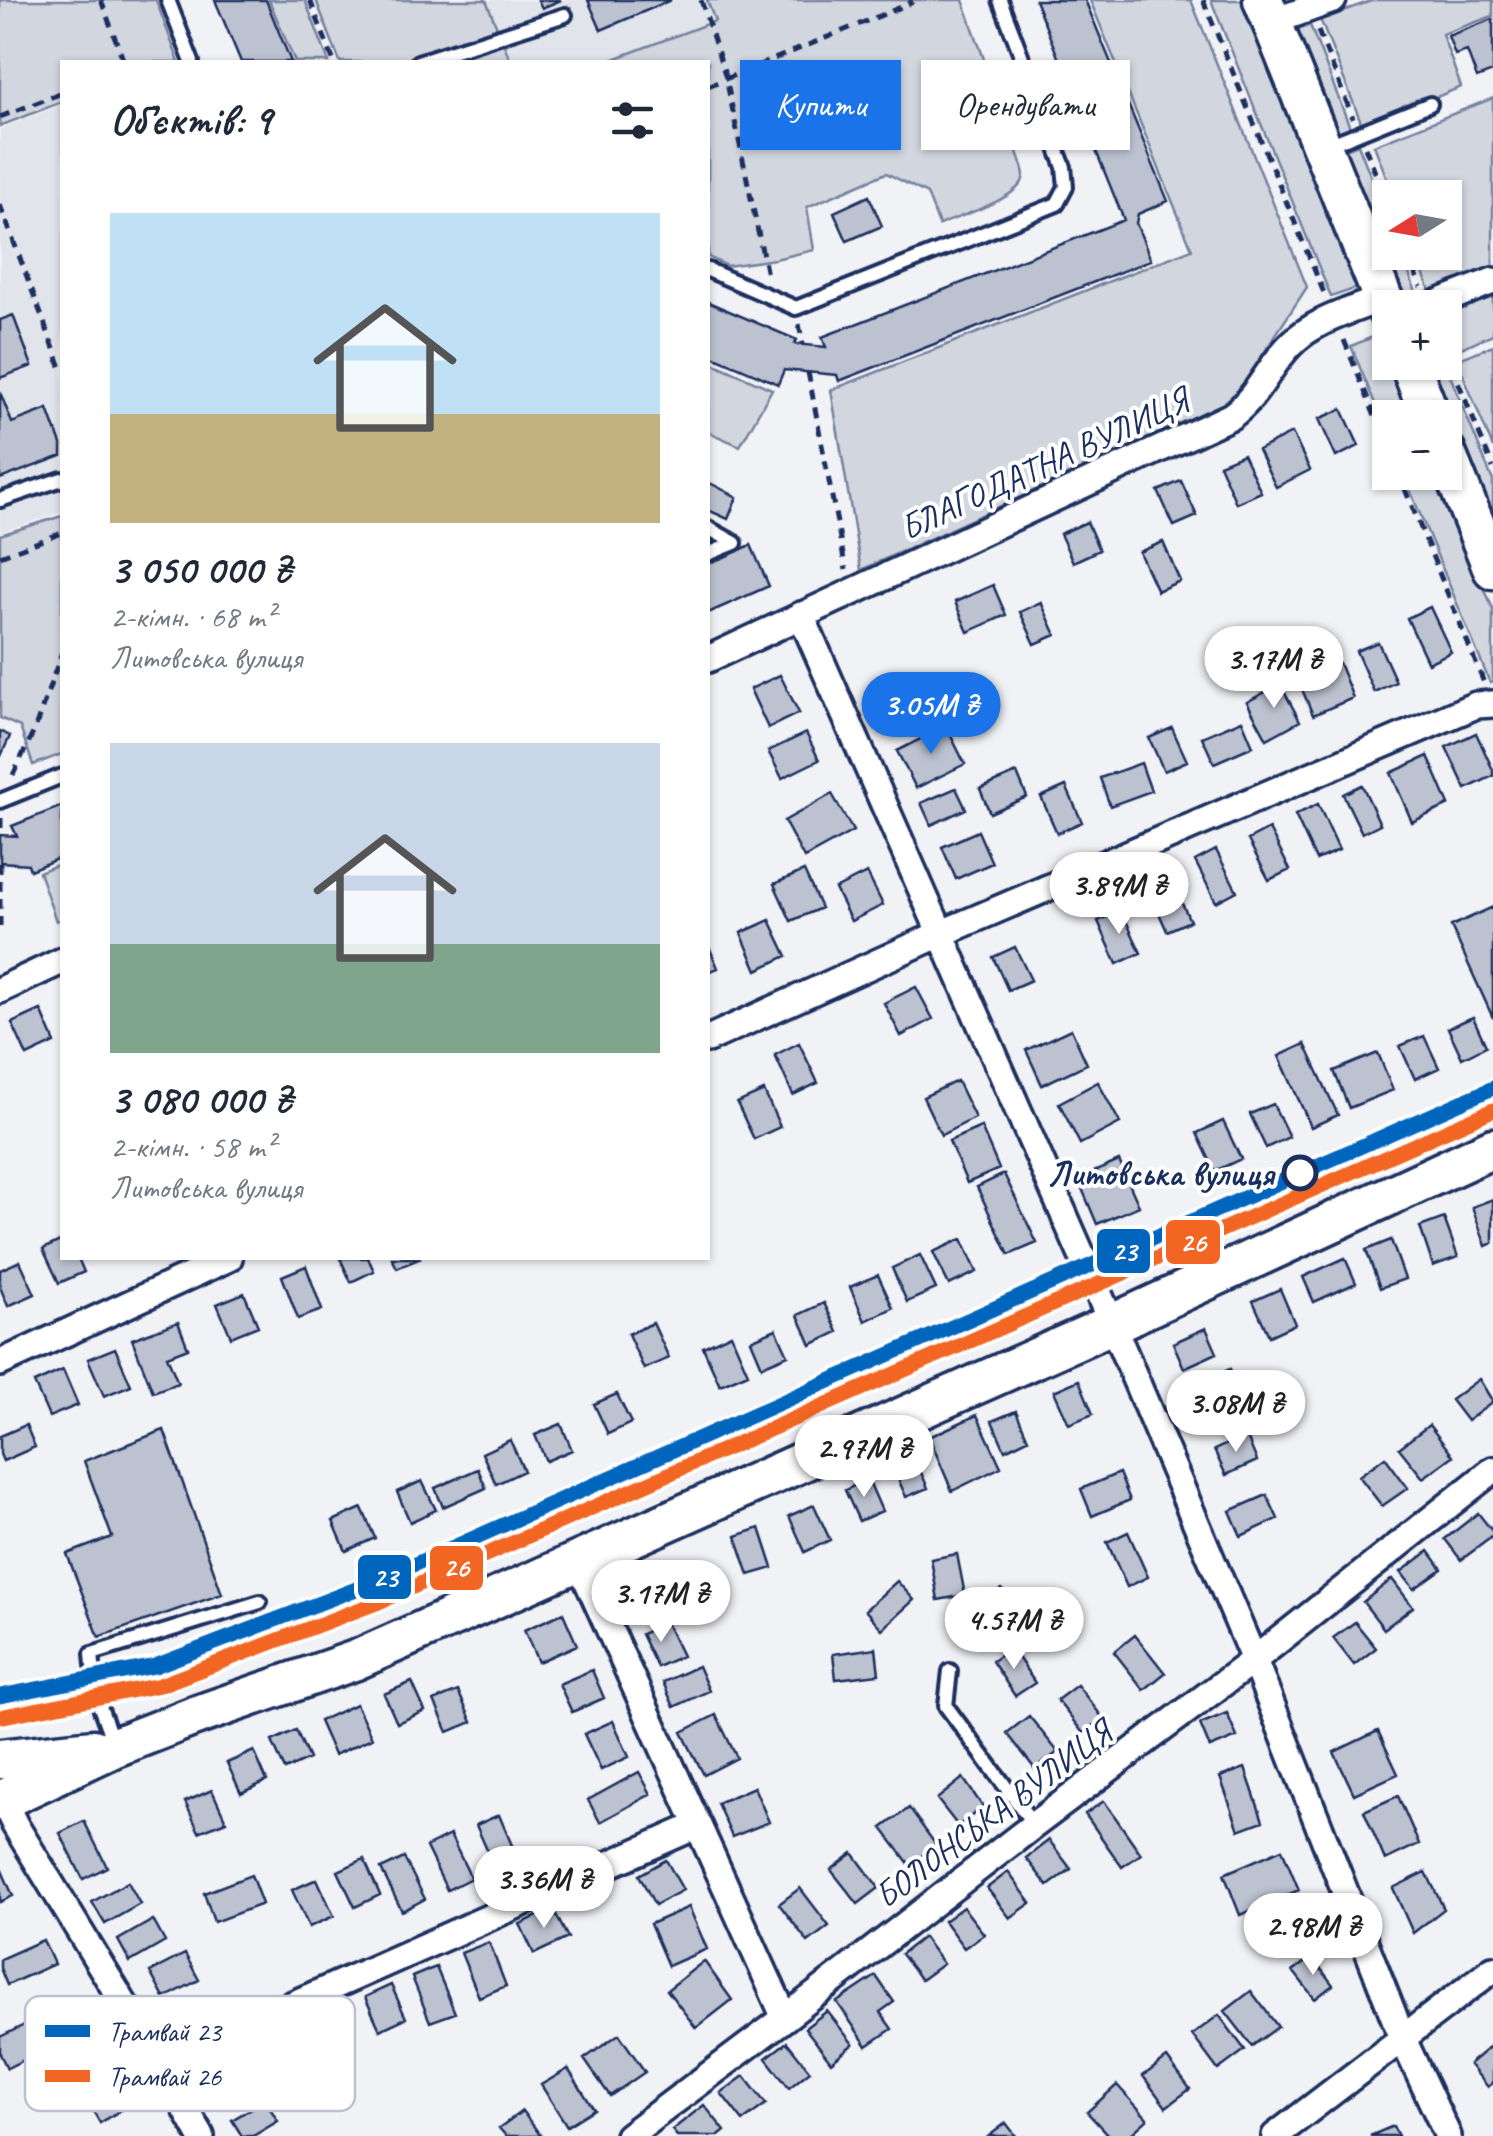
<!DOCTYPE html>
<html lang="uk">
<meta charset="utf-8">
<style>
:root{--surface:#fff;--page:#f2f2f3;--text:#1f2937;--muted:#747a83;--accent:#1a73e8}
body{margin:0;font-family:Caveat,sans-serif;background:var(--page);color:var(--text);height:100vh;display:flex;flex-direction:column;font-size:38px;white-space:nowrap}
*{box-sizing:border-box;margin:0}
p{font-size:32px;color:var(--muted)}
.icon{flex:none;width:55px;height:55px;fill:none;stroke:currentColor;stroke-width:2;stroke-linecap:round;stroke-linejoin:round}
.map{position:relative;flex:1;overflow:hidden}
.panel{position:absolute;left:60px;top:60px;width:650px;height:1200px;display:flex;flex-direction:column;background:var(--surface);border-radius:0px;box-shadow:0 2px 8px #0004}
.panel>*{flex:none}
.banner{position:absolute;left:740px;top:60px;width:602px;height:90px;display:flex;gap:20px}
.needle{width:65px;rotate:259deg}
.buttons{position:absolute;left:1372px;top:180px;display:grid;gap:20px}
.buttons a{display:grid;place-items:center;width:90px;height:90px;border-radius:0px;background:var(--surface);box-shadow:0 2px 8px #0004;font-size:50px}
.price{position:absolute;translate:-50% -85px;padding:0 22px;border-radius:35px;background:#fff;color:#222;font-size:32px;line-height:65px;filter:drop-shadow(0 2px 5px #0008)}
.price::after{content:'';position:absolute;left:50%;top:60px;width:30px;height:22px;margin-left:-15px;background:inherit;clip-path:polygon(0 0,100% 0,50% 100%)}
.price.selected{background:var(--accent);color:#fff}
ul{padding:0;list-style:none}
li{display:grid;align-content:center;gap:20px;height:530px;padding:0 50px}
li span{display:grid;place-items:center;height:310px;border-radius:0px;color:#555}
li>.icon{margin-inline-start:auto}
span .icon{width:180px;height:180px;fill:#fffc;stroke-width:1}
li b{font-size:42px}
h2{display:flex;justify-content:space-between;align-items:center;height:120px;padding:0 50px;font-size:42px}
.chip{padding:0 35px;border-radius:0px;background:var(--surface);box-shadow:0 2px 8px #0004;font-size:35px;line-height:90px}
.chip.selected{background:var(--accent);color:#fff}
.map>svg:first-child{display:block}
</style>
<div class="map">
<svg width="1493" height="2136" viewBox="0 0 1493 2136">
<rect width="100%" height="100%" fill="#f1f2f5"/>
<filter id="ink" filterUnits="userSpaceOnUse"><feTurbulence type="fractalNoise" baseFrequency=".01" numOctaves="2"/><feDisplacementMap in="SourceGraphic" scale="20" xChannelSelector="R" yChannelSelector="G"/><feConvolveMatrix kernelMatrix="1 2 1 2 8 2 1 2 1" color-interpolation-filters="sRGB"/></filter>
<g filter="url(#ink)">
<path fill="#e1e4ea" d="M414,0H767L606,62H476Z
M62,105V512L0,532V129Z"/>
<path fill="#d2d6df" stroke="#76829e" stroke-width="2.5" d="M0,0H156L179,62H62V102L0,126Z
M269,0H305L329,62H295Z
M316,0H486L511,62H340Z
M707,0H963L1022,166C1024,173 1025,175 1022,182C1011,201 960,216 939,225L927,194L886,173L807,207L814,250L775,259L727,266L708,257V62H606L715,21Z
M1090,0H1191L1307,287L1233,400L861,570L831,390L1192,249Z
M1211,0H1242L1357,288L1331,297Z
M1374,0H1493V16L1442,34L1461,87L1363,127L1320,19Z
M1310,25L1351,130L1333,137L1291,33Z
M1493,98V269L1431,293L1415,253L1445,252V198L1394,197L1374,145Z
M1358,144L1390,226V252L1401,253L1416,292L1396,299L1338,152Z
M1493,288V334L1452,352L1445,334V308Z
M1380,334L1390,362L1392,363L1414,417L1390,418V440L1351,346Z
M1493,345V448L1457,360Z
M708,361L772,389L740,446L708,432Z
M1423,363H1445L1493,481V532Z
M1403,473H1437L1493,609V682L1490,683Z
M62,516V754L33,765L20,727L0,718V535Z
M62,863V919L56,921L39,872Z"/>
<path fill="#bcc2d0" stroke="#1b2f5e" stroke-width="2.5" d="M215,0H266L291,62H241Z
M538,0H561L542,8Z
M588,0H671L601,30Z
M1035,0H1085L1168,201L1138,214L1136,223L1151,260L839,381L837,375L784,370L778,384L708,354V302L797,340L795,344L826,347L822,337L1124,220Z
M1493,19V72L1477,78L1467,51L1455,55L1448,36Z
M869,196L882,226L847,241L834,212Z
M13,315L32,366L0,378V320Z
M0,392L12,423L48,409L62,447V456L0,479Z
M1342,409L1359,446L1336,457L1319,419Z
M1292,433L1310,470L1276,487L1258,450Z
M1243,454L1261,492L1236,503L1219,464Z
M1181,481L1197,516L1174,526L1158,491Z
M708,482L737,497L728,519L708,510Z
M1087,522L1099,550L1073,562L1060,534Z
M1163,542L1180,581L1157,591L1139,552Z
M751,545L769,586L708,613V564Z
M993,585L1006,615L968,632L955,602Z
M1041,602L1056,635L1035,644L1020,612Z
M1430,607L1451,652L1428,663L1407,618Z
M1378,642L1396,682L1374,692L1356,651Z
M1339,663L1353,698L1313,715L1298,680Z
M780,675L799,713L768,728L750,689Z
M928,677L939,702L899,720L888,695Z
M1280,684L1300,721L1267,739L1247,702Z
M1242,720L1253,746L1214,763L1202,737Z
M946,726L965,764L916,788L897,751Z
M1172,728L1187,761L1164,771L1149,738Z
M0,731L10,736L1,756H0Z
M806,733L819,760L782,778L768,751Z
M1476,733L1493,770V776L1466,789L1446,747Z
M1428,756L1449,805L1412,822L1391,773Z
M1141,763L1151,791L1110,806L1100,778Z
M1017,773L1027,797L990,813L980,789Z
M1362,785L1380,824L1362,833L1343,794Z
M1066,786L1082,822L1057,833L1041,797Z
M956,788L966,809L931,825L921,803Z
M832,794L853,831L804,858L784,821Z
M1318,804L1339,850L1316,860L1295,815Z
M62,806V857L30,870L28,864L0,862V835L17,836L12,826Z
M1269,829L1290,870L1269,880L1248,840Z
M978,831L992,863L956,879L942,847Z
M1216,850L1237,891L1216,902L1195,861Z
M804,871L821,908L791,921L774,884Z
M867,873L883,905L851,921L835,889Z
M1173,883L1190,921L1167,931L1150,893Z
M1493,907V1018L1451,926Z
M1121,910L1141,953L1117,964L1098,921Z
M770,920L787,956L757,970L741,933Z
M708,944L718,968L708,972Z
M1015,947L1031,980L1008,990L993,957Z
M916,987L933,1019L901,1036L884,1003Z
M41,1010L55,1043L27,1056L12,1023Z
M1473,1017L1486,1046L1462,1058L1448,1028Z
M1071,1029L1087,1064L1042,1085L1026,1050Z
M1424,1036L1439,1068L1415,1079L1400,1046Z
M799,1043L818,1083L793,1095L775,1055Z
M1305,1044L1338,1115L1311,1127L1279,1056Z
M1378,1053L1393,1090L1349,1108L1334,1071Z
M957,1081L975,1118L941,1135L923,1097Z
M1098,1082L1120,1123L1080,1144L1059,1103Z
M764,1091L780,1127L754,1139L737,1103Z
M1273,1104L1289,1137L1266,1148L1250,1114Z
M1223,1121L1241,1159L1215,1171L1197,1133Z
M981,1127L999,1169L967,1183L949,1141Z
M1119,1161L1139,1206L1097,1224L1078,1179Z
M1004,1174L1037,1243L1009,1255L977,1187Z
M1493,1199V1243L1486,1246L1472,1207Z
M1444,1218L1458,1257L1433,1266L1420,1227Z
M962,1239L977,1272L949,1285L933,1252Z
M62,1240V1258H78L84,1272L59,1283L43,1249Z
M1391,1240L1405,1279L1380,1288L1366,1250Z
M920,1255L936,1289L907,1302L892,1268Z
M340,1258H368L374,1271L351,1282Z
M392,1258H421L397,1268Z
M1345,1258L1356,1283L1314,1302L1303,1277Z
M20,1261L35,1294L8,1306L0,1287V1270Z
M306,1266L322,1310L298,1319L282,1276Z
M878,1275L893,1308L865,1321L850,1287Z
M1280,1289L1295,1324L1269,1336L1253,1301Z
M244,1293L258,1326L231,1337L217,1304Z
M824,1303L838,1332L811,1345L798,1315Z
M178,1322L188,1348L167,1356L178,1383L153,1392L132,1339Z
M653,1323L669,1358L644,1369L628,1334Z
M1206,1328L1217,1353L1184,1368L1173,1343Z
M776,1329L788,1355L762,1366L751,1340Z
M731,1334L748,1373L720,1385L703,1347Z
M115,1348L131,1385L104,1396L88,1359Z
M1230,1369L1242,1395L1207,1411L1196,1385Z
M63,1370L78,1405L49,1417L34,1383Z
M1479,1379L1493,1402L1467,1421L1451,1400Z
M1079,1380L1093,1414L1069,1424L1054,1391Z
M617,1394L631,1423L608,1434L594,1404Z
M1016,1411L1028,1439L1005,1450L992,1421Z
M977,1415L1001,1467L952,1491L929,1437Z
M561,1424L572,1450L546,1461L535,1435Z
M26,1425L35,1447L3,1461L0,1454V1436Z
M1429,1425L1453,1456L1423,1478L1399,1448Z
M164,1430L222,1594L99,1637L67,1554L112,1537L84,1461Z
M1246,1435L1257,1461L1226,1475L1214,1450Z
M510,1440L524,1471L496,1484L482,1453Z
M914,1457L928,1488L906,1497L893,1467Z
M1385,1457L1408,1488L1382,1506L1359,1476Z
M478,1469L486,1488L443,1507L435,1488Z
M1119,1473L1130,1500L1092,1516L1081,1489Z
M868,1479L882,1511L859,1521L845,1490Z
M422,1481L436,1510L410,1522L397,1492Z
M1267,1495L1278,1519L1241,1536L1230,1511Z
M814,1505L830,1540L805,1552L789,1516Z
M362,1508L375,1538L346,1551L333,1521Z
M1478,1513L1493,1532V1536L1461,1560L1445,1539Z
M760,1528L773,1568L749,1575L736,1536Z
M1128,1532L1148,1577L1127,1587L1107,1542Z
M1429,1551L1442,1569L1414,1589L1401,1572Z
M957,1554L965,1595L938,1600L931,1559Z
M1392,1579L1413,1607L1384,1629L1363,1602Z
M897,1581L914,1600L882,1629L865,1610Z
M1001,1589L1021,1610L994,1636L973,1615Z
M563,1613L577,1645L538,1662L524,1630Z
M1355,1622L1376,1648L1354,1665L1333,1638Z
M666,1623L682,1656L657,1667L641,1634Z
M1135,1635L1165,1673L1144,1690L1114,1652Z
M876,1648L879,1674L836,1679L833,1654Z
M1012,1648L1035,1683L1015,1696L992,1661Z
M698,1666L709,1691L674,1707L663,1682Z
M592,1670L604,1698L572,1712L559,1684Z
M412,1682L425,1711L397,1723L384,1694Z
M1077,1685L1103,1718L1083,1733L1057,1700Z
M458,1691L472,1722L448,1732L434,1701Z
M356,1704L372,1738L334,1755L319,1721Z
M1227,1713L1237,1737L1210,1748L1200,1724Z
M716,1715L737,1758L704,1775L682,1732Z
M1029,1716L1058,1752L1035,1769L1007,1733Z
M613,1721L629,1757L601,1770L584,1734Z
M296,1730L309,1759L285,1770L272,1741Z
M1378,1731L1398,1774L1354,1794L1334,1752Z
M254,1751L267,1781L241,1793L227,1763Z
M1245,1768L1263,1821L1239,1830L1220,1777Z
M639,1772L651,1794L600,1822L588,1800Z
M963,1778L983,1807L958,1826L937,1799Z
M754,1787L769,1822L732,1837L717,1803Z
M212,1790L226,1821L199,1832L185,1802Z
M1398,1796L1419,1844L1385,1860L1364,1811Z
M1104,1801L1141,1854L1122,1867L1085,1814Z
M909,1808L936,1845L910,1865L882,1828Z
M499,1815L517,1857L494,1866L476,1825Z
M84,1821L107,1867L83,1879L60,1833Z
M450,1835L471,1878L447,1890L426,1847Z
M1049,1840L1071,1869L1048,1886L1026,1858Z
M1282,1849L1299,1890L1240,1915L1224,1874Z
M853,1853L879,1888L858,1904L831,1870Z
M404,1858L425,1899L402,1911L381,1869Z
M364,1859L380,1895L355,1907L338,1871Z
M666,1860L683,1890L655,1905L639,1875Z
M0,1866L13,1896L0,1902Z
M1008,1872L1031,1903L1010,1918L987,1888Z
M1426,1872L1444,1909L1413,1933L1393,1888Z
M251,1875L262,1904L214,1922L204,1893Z
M317,1879L334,1916L309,1927L292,1890Z
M128,1882L140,1904L105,1924L92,1902Z
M800,1888L829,1926L808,1942L779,1904Z
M689,1907L707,1949L668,1966L650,1924Z
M963,1907L984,1934L964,1948L944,1921Z
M553,1909L568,1938L534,1954L520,1924Z
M153,1920L165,1942L130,1962L118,1940Z
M923,1937L943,1964L921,1980L901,1954Z
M43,1940L54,1964L7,1985L0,1968V1959Z
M489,1942L506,1986L479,1997L461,1953Z
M185,1954L199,1980L164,1998L150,1972Z
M1312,1957L1333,1985L1315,1999L1293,1971Z
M704,1961L732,2000L696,2028L667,1990Z
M436,1967L455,2013L430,2022L412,1977Z
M876,1976L894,2002L880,2012L892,2029L867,2046L837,2002Z
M391,1985L406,2018L380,2030L365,1997Z
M1251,1991L1278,2027L1252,2046L1225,2011Z
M827,2011L853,2044L831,2062L805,2028Z
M1219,2015L1245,2050L1218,2070L1192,2035Z
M39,2018L53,2045L7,2068L0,2054V2037Z
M619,2034L645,2072L610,2096L584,2059Z
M787,2042L810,2071L789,2088L766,2058Z
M1493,2044V2083L1488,2087L1469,2064Z
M1167,2058L1190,2089L1166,2107L1143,2076Z
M568,2069L594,2109L567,2126L541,2085Z
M125,2073L140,2098L100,2123L85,2097Z
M744,2076L766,2104L743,2121L721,2093Z
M1117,2085L1148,2119L1129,2136H1109L1087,2112Z
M265,2100L278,2121L253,2136H242L232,2120Z
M704,2105L725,2131L719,2136H677L672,2130Z
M522,2111L541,2136H506L499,2128Z
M1006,2123L1016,2136H989Z
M1393,2126L1398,2136H1370Z"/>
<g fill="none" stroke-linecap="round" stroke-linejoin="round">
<g stroke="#1b2f5e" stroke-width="20">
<path id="lane" d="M168,0L192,62
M418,62L565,15
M1326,146L1430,104
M708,270L796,308L1057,204L1066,187L1064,167L1000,0
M0,500L62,479
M708,528L735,543L708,554
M0,801L62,776
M950,1671L946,1706L1034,1825
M114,1745L96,1696L92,1654L260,1602"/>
</g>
<g stroke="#1b2f5e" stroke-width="32">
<path id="street" d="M1272,22L1333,0
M1425,308L1493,281
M801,615L1112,1324L1254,1660L1402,2037L1448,2136
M708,659L1231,416C1258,397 1268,367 1291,344C1314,320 1353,310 1383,298
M0,990L62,961
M708,1039L940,934L1476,705L1493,704
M0,1363L229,1258
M579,1562L785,2018
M3,1800L15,1825L160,2063L201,2136
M160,2063L696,1826
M628,2136L785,2018L1034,1825L1254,1660L1493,1470
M1275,2136L1493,1969"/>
</g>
<g stroke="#1b2f5e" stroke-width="45">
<path id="secondary" d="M1263,0L1390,316
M1409,362L1431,418
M1445,451L1493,569
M0,1759L93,1749
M0,1801L115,1747L192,1717L356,1660L1112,1324L1493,1148"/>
</g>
<path stroke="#1b2f5e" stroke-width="5" stroke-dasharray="10 8" stroke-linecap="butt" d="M101,0L124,62
M310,0L334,62
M701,0L726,78L767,275
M1203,0L1324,293
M1318,31L1353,118
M708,86L911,3L910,0
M0,117L62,93
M1365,147L1390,210
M0,205L62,370
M1407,252L1421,287
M799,324L803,345
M1344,340L1390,453
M1445,349L1493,468
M808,372L846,570
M1398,472L1484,683
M0,556L62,533
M13,775L34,731L62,652
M1,818V835
M0,927V862"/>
<use href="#lane" stroke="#fff" stroke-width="12"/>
<use href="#street" stroke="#fff" stroke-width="25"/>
<use href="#secondary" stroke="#fff" stroke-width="38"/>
<g stroke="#fff" stroke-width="22">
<path id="tram-1" d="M0,1696L155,1666L372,1583L1493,1088"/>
</g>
<g stroke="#fff" stroke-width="22">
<path id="tram-2" d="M4,1716L160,1685L379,1602L1493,1110"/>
</g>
<use href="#tram-1" stroke="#0065bd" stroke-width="15"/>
<use href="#tram-2" stroke="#f26522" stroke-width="15"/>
</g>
</g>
<circle fill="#fff" stroke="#1b2f5e" stroke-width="5" cx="1300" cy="1173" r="16"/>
<g text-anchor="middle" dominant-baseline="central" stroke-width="8" stroke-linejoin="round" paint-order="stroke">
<g font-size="35" fill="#1b2f5e" stroke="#fff">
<text transform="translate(1044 464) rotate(-25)">БЛАГОДАТНА ВУЛИЦЯ</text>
<text transform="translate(993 1814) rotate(-37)">БОЛОНСЬКА ВУЛИЦЯ</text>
</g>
<g font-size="35" font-weight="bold" fill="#1b2f5e" stroke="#fff" text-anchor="end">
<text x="1274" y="1173">Литовська вулиця</text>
</g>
</g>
<rect x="25" y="1996" width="330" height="115" rx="15" fill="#fff" stroke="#bbc1cf" stroke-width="2.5"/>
<rect x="45" y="2025" width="45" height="12" fill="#0065bd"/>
<rect x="45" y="2070" width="45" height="12" fill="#f26522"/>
<g font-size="28" fill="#1b2f5e">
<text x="108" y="2041">Трамвай 23</text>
<text x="108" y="2086">Трамвай 26</text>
</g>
<g stroke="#fff" stroke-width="4">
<rect x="1164" y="1218" width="58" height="48" rx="10" fill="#f26522"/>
<rect x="1095" y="1227" width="57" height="48" rx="10" fill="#0065bd"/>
<rect x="428" y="1544" width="57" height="48" rx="10" fill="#f26522"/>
<rect x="356" y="1553" width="57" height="48" rx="10" fill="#0065bd"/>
</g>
<g font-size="28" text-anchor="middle" font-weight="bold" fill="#fff">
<text x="1193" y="1252">26</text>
<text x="1124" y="1261">23</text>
<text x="456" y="1577">26</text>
<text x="385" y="1587">23</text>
</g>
</svg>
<div class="buttons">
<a><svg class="needle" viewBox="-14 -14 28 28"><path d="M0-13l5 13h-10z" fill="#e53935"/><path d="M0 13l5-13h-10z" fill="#747a83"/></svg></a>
<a>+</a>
<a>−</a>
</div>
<b class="price" style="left:1274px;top:711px">3.17M ₴</b>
<b class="price selected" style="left:931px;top:757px">3.05M ₴</b>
<b class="price" style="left:1119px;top:937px">3.89M ₴</b>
<b class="price" style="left:1236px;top:1455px">3.08M ₴</b>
<b class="price" style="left:864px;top:1500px">2.97M ₴</b>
<b class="price" style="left:661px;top:1645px">3.17M ₴</b>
<b class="price" style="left:1014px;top:1672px">4.57M ₴</b>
<b class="price" style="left:544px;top:1931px">3.36M ₴</b>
<b class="price" style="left:1313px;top:1978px">2.98M ₴</b>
<div class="banner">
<a class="chip selected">Купити</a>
<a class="chip">Орендувати</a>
</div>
<section class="panel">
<h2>Об’єктів: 9<svg class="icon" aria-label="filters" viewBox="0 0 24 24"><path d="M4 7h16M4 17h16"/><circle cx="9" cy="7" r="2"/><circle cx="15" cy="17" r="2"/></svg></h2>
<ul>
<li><span style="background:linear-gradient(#bfe0f5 65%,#c2b280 0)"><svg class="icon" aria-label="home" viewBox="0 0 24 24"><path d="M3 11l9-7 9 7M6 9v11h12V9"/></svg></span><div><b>3 050 000 ₴</b><p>2-кімн. · 68 m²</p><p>Литовська вулиця</p></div></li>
<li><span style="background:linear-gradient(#c9d6e8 65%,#7fa58c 0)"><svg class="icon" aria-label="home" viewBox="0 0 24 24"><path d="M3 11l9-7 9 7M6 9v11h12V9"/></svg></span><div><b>3 080 000 ₴</b><p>2-кімн. · 58 m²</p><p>Литовська вулиця</p></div></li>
</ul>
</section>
</div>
